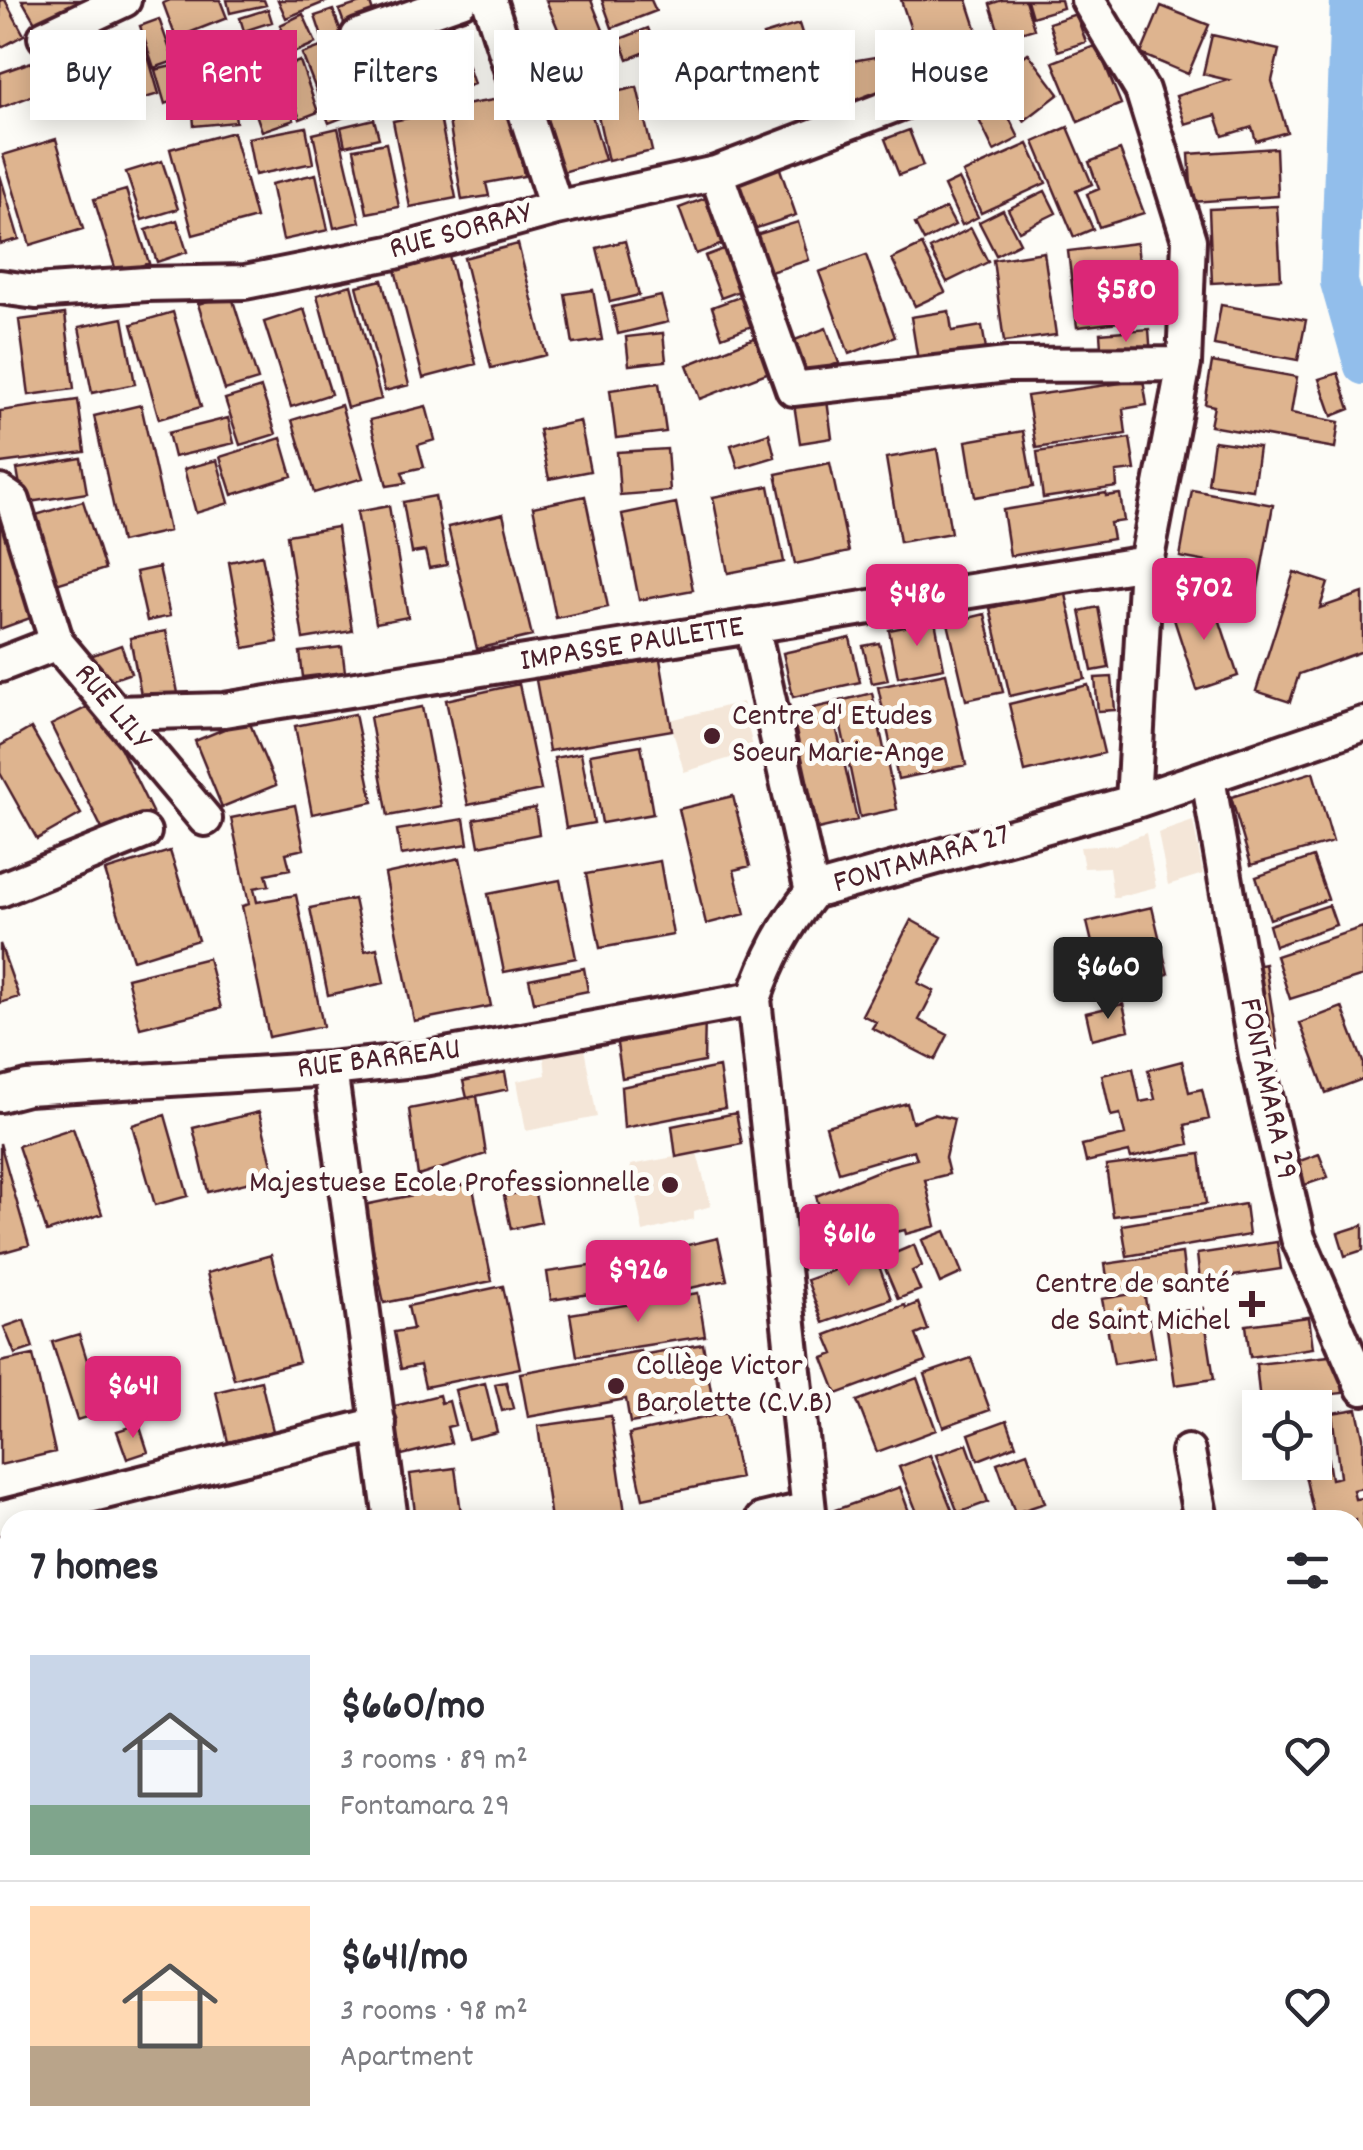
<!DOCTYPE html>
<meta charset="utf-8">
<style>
:root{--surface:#fff;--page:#f7f7f7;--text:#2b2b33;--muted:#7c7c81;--line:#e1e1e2;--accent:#db2777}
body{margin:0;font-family:Dekko,sans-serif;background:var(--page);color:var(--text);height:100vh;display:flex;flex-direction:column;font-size:38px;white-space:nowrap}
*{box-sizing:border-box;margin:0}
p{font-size:32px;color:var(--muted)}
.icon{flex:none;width:55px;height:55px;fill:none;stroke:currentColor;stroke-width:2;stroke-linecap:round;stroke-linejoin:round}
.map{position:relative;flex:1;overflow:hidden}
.sheet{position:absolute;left:0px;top:1510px;width:1365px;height:640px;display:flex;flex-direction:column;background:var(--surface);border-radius:30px 30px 0 0;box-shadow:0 5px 25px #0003}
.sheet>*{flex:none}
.hud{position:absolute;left:30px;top:30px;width:1305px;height:90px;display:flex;gap:20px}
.buttons{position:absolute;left:1242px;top:1390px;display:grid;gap:20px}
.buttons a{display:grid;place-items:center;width:90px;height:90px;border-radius:0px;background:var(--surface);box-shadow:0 5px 25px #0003;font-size:50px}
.price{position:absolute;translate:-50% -85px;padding:0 22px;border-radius:10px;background:var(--accent);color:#fff;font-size:32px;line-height:65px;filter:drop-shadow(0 2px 5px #0008)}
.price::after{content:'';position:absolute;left:50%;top:60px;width:30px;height:22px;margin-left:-15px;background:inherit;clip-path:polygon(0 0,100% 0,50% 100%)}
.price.active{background:#222;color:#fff}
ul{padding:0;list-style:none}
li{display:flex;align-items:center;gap:30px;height:250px;padding:0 30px}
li+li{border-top:2px solid var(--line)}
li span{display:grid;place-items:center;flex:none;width:280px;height:200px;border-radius:0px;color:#555}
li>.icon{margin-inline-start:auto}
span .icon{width:120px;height:120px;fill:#fffc;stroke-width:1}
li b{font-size:42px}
h2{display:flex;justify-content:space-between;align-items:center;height:120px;padding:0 30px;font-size:42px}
.chip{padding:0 35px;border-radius:0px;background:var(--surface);box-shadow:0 5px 25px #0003;font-size:35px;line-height:90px}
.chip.active{background:var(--accent);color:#fff}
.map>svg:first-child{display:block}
</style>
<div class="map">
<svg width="1363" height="2150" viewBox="0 0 1363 2150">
<rect width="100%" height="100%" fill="#fdfcf7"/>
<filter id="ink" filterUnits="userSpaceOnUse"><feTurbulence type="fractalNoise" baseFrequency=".01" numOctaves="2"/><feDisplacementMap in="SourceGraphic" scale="20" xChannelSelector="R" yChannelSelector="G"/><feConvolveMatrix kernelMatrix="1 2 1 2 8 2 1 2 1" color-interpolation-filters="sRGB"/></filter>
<g filter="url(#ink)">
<path fill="#f4e6d8" d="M742,702L754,751L684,772L670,720Z
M1193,821L1203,874L1168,885L1158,833Z
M1146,833L1156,887L1113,898L1109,867L1084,868L1080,847L1116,845Z
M582,1038L597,1117L526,1131L517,1081L546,1075L543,1047Z
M697,1153L711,1206L694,1211V1219L643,1232L630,1165Z
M0,1563L10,1602V1714L0,1716Z
M10,1794V2140H682L681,2150H0V1796Z"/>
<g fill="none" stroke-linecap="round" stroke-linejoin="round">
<path stroke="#92beeb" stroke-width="38" d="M1349,0L1339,282L1363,366"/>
</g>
<path fill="#deb48f" stroke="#4a1f2b" stroke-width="2.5" d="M0,0H5L24,35L0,48Z
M22,0H96L40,31Z
M170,0H220L227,18L176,38L163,3Z
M227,0H264L266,5L230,13Z
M278,0H330L286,18Z
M369,0L377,24L348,34L339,10Z
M546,0H591L603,30L564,44Z
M602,0H651L656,11L612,28Z
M901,0H967L978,34L919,54Z
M1002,0H1025L1034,29L1001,39L990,4Z
M1027,0H1061L1063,8L1032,17Z
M1161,6L1209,25L1188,74L1141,54Z
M268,9L272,22L244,31L240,18Z
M333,10L342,34L323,40L315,16Z
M449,12L474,84L426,101L401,29Z
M303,14L316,43L293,53L280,25Z
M1076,14L1086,42L1058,51L1049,23Z
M159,19L174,61L154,68L140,26Z
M799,24L815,74L779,85L763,35Z
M648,28L656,48L628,59L620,39Z
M662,33L685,39L679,59L657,52Z
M1212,35L1279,50L1272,81L1287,132L1256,141L1252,127L1223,136L1216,115L1185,124L1176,96L1228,80L1203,74Z
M74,36L88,69L73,75L58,42Z
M277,36L280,59L239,63L237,40Z
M143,39L159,94L124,104L108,49Z
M996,39L1003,64L948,82L939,57Z
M613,40L621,62L593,73L585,51Z
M229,41L232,85L185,89L183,43Z
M397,42L411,89L378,100L363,52Z
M331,43L357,112L329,123L302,54Z
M351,44L370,100L357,105L337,48Z
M1097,45L1121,104L1078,122L1053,62Z
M57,47L75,98L53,106L36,54Z
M899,53L905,92L847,103L840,63Z
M1028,53L1059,94L1024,121L993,80Z
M105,61L116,98L101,102L90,65Z
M300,61L318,112L300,119L282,68Z
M31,62L42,92L0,108V73Z
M172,66L182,99L165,104L155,70Z
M276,69L294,120L262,131L244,80Z
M814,83L820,102L779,115L773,96Z
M993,85L1019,138L994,151L968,97Z
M637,87L652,151L608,161L594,97Z
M233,96L236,122L194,126L192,100Z
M511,97L524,176L486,183L489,196L462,200L447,108Z
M587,98L605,160L563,172L544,110Z
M439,112L456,198L410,207L393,121Z
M374,119L379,138L345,146L341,127Z
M306,127L313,163L255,175L248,138Z
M1068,127L1092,184L1076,191L1093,229L1074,237L1034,142Z
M338,128L360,222L334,228L313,134Z
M909,130L923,166L899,175L885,139Z
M233,132L256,218L193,235L170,149Z
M56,139L83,229L30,245L3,155Z
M386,143L399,207L367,213L354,149Z
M1028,144L1046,183L981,213L963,173Z
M1276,148L1278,196L1192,202L1189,154Z
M1120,150L1144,213L1099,227L1087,194L1099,189L1089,162Z
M162,161L178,209L142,220L126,172Z
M779,166L796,215L748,231L732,182Z
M316,174L328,230L283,240L271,184Z
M0,175L19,239L0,244Z
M959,179L978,217L962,225L944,186Z
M126,190L149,263L117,274L94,199Z
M1045,191L1056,213L1019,231L1008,209Z
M711,196L728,242L696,254L679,208Z
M1277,206L1281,279L1212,283L1209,209Z
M946,208L955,225L924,241L915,224Z
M1003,210L1020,243L996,255L979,222Z
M177,220L187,252L157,262L146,230Z
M798,222L809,260L764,274L752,236Z
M971,228L988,262L947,282L930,249Z
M625,241L639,295L610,302L597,248Z
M1137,243L1145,319L1077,327L1068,251Z
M518,244L546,355L491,368L464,258Z
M922,245L945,292L915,306L892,259Z
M729,247L745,289L721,298L705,256Z
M448,252L476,364L423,378L394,266Z
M1044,252L1056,335L1004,342L993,260Z
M866,255L895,337L849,354L819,272Z
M382,280L409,385L385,391L357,286Z
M351,285L381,399L347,408L317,295Z
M593,290L602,340L573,344L565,294Z
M231,294L258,380L225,390L198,304Z
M661,296L668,322L618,334L612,307Z
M742,296L752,326L722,337L712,307Z
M1221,305L1306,320L1298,360L1214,345Z
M304,309L331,394L291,407L264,322Z
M949,311L952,331L982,326L987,355L919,367L911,317Z
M173,312L201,407L159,419L132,324Z
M65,314L74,389L29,395L19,320Z
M123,318L135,384L92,393L79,327Z
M826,328L839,363L800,377L787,343Z
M1149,329L1151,357L1102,361L1100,333Z
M663,333L666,361L629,365L626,337Z
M759,336L772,371L700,399L687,365Z
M1212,362L1297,377L1291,413L1339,422L1335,448L1210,426L1214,406L1205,404Z
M1338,373L1350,409L1332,416L1319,379Z
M1143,380L1147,405L1123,409L1126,434L1036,448L1027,396Z
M659,383L666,432L616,438L610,390Z
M261,388L276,434L240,445L225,399Z
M78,400L85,452L0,463V411Z
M827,400L832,438L800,443L794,404Z
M141,405L169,531L121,542L94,416Z
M341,405L363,478L314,493L292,420Z
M426,406L435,440L418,445L424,467L402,472L406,483L387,486L370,420Z
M228,418L234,443L174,457L168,433Z
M580,421L590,471L549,479L539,430Z
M1023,431L1033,487L975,497L966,441Z
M769,433L775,457L738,468L731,445Z
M281,438L292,476L232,495L220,457Z
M1130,438L1135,470L1116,472L1117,487L1043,498L1037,452Z
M1214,441L1259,447L1253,490L1208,484Z
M667,449L670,491L620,495L617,452Z
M937,449L951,533L900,542L886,458Z
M81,458L87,493L23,503L17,469Z
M217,460L229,503L196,513L184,469Z
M830,463L849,552L795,564L776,474Z
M769,486L784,562L728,573L713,497Z
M1192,490L1273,505L1255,604L1223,598L1229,566L1180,557Z
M1106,493V496L1120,494L1124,521L1110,523L1113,539L1010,556L1003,510Z
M435,496L447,565L429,568L425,551L412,553L403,502Z
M585,496L608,607L556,618L533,507Z
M83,501L105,569L50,586L29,517Z
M676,503L693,590L639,600L622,514Z
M0,504L44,613L0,629Z
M389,506L408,617L376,623L357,512Z
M503,514L532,636L477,649L448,527Z
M337,527L352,631L303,639L287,535Z
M262,555L278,642L244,648L229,562Z
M159,567L170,616L147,621L136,572Z
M1294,572L1328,583L1320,608L1363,593V651L1299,674L1290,702L1256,691Z
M1065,590L1085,679L1010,696L990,608Z
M1212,597L1238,676L1197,690L1171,610Z
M1098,607L1109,668L1092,671L1080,611Z
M985,614L1003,692L966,700L948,623Z
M935,621L944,668L898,677L889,630Z
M166,631L178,693L142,700L130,638Z
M850,638L860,682L793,697L783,653Z
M879,643L888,680L872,683L863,646Z
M121,645L131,673L100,684L90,656Z
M342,647L345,672L303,677L300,652Z
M660,659L672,730L549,751L536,680Z
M946,673L966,765L898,779L878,687Z
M1112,677L1115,710L1098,711L1095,678Z
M519,684L541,790L468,805L446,700Z
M1088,685L1104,753L1025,772L1009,704Z
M872,693L897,809L860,817L836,702Z
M98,702L152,812L105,835L51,725Z
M831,704L857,820L818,829L792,713Z
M422,707L441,806L388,816L370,717Z
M355,714L373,802L312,814L295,726Z
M248,719L276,785L222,807L195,741Z
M31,728L81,814L37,839L0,773V746Z
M641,745L653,814L602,823L590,754Z
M581,753L594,823L566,828L554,758Z
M1313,772L1333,842L1251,865L1231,797Z
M733,796L750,866L734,870L745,914L706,924L679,809Z
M295,805L304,849L286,853L290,869L266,874L269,885L254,888L257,902L296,895L323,1026L269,1037L242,906L249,904L231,818Z
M535,808L539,834L479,846L474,819Z
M464,819L468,844L401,855L397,830Z
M170,851L198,940L133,960L105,871Z
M1313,857L1328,899L1270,919L1256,877Z
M460,858L491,1006L414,1021L385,874Z
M660,861L673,935L600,948L586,874Z
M560,880L576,958L504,972L488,894Z
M354,899L365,951L377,948L384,983L328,995L310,908Z
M1329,905L1336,925L1275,946L1269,925Z
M1152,907L1168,974L1103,989L1087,922Z
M911,920L942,937L918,983L934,991L919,1020L948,1035L935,1060L872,1028L876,1022L862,1015Z
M1363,927V976L1290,999L1276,956Z
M0,944L19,997L0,1003Z
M208,958L221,1008L140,1028L127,978Z
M1265,964L1278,1049L1268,1051L1255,966Z
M584,968L588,991L534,1002L529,979Z
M1123,1004L1129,1030L1092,1039L1086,1013Z
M1342,1007L1363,1062V1079L1326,1093L1300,1023Z
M705,1014L704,1062L622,1078L615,1030Z
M1182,1061L1189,1092L1202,1089L1209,1119L1185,1125L1189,1144L1131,1158L1129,1152L1086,1162L1082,1145L1125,1135L1120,1114L1111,1116L1102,1075L1133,1068L1140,1102L1155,1099L1148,1070Z
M719,1067L725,1108L624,1128L621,1087Z
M505,1072L508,1089L467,1098L463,1081Z
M477,1096L486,1154L418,1176L409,1109Z
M907,1103L912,1122L933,1114L954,1119L945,1158L949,1174L925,1180L936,1226L906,1234L905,1230L881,1235L884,1251L815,1266L809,1241L828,1237L816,1196L890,1166L917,1159L914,1150L839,1172L826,1126Z
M259,1112L275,1176L208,1192L193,1128Z
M736,1113L742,1144L676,1157L672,1126Z
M165,1115L188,1196L155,1205L132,1125Z
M73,1128L102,1214L47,1232L18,1146Z
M0,1143L29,1245L0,1253Z
M1200,1154L1206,1204L1113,1216L1106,1166Z
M1319,1154L1328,1177L1302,1186L1294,1163Z
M472,1183L492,1281L384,1303L364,1205Z
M534,1189L541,1222L511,1229L504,1196Z
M1245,1204L1249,1235L1127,1256L1122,1225Z
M1363,1225V1250L1345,1256L1338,1233Z
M945,1231L962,1273L940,1283L922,1240Z
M718,1238L727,1280L645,1298L636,1257Z
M1277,1242L1281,1269L1200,1281L1197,1254Z
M914,1245L922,1266L912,1271L920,1290L898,1299L881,1259Z
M1182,1253L1185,1279L1109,1291L1105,1264Z
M271,1255L299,1362L234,1379L207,1273Z
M875,1255L891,1299L823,1323L807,1280Z
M625,1261L629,1288L551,1300L547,1272Z
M503,1286L520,1368L425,1387L420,1365L401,1369L394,1332L413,1329L408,1306Z
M1144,1292L1155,1357L1114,1364L1102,1299Z
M698,1293L705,1336L577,1356L570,1314Z
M918,1303L928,1330L916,1335L926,1361L837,1394L823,1358L834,1354L826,1335L905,1305L906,1308Z
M1203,1308L1214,1379L1175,1385L1165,1314Z
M1309,1317L1313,1348L1250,1357L1246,1325Z
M24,1320L33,1348L15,1354L4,1327Z
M79,1334L103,1412L77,1420L52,1342Z
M703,1344L714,1408L630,1423L626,1399L528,1417L520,1373L640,1351L641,1355Z
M33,1355L55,1452L0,1465V1362Z
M1339,1355L1343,1393L1260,1402L1256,1364Z
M971,1358L990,1410L943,1427L925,1374Z
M109,1359L115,1379L101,1384L95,1364Z
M917,1378L936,1430L877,1452L857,1401Z
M261,1381L273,1431L228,1442L216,1392Z
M506,1382L513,1408L502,1411L495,1384Z
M485,1383L497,1432L468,1439L455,1390Z
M439,1395L441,1403L449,1401L455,1425L447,1427L451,1443L402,1455L391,1407Z
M1357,1409L1363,1437V1488L1353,1490L1355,1499L1363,1498V1627L1355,1629V1520H1343L1342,1515L1315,1520L1302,1462H1315V1430L1323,1429L1331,1479L1340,1477L1332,1413Z
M726,1413L740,1478L643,1498L629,1434Z
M611,1416L626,1520H551L538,1426Z
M1007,1420L1016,1445L978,1460L969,1434Z
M139,1424L148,1452L127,1459L117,1431Z
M967,1444L988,1502L958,1513L936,1455Z
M1027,1452L1045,1503L1015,1513L997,1463Z
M930,1455L952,1510L920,1520L899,1467Z
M455,1468L462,1520H416L410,1474Z
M900,1487L912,1520H839L835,1510Z
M1363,1648V1709L1355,1710V1649Z
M1363,1714V1766L1355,1768V1716Z
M10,1737V1782L0,1785V1740Z
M1363,1774V1823L1357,1824L1355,1776Z
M9,1979L10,2030H0V1980Z
M146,2140H194L195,2150H147Z
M489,2140H554L558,2150H492Z
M668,2140H799L802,2150H671Z
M906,2140H934L937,2150H902L899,2142Z"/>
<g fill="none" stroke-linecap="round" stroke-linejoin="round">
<g stroke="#4a1f2b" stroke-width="40">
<path id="minor" d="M489,0L556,208
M1088,0L1142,90L1189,240L1184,364L1146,563L1133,802
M358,36L461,0
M45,37L124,0
M716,173L793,389L1007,365L1184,364
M0,287L36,292L146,284L245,282L395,252L556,208L716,173L908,100
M0,492L13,501L57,643
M752,625L812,892
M0,665L57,643L205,819
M116,713L224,710L1146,563
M1208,778L1256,1056L1298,1238L1363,1388
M0,890L144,832
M330,1069L391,1520
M0,1095L27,1088L330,1069L423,1059L754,999
M1188,1452L1201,1520
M0,1518L379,1424
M762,1520L808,1509
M810,1520L754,999C768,958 785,926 812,892L1133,802L1363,724
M878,2140L879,2150"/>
</g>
<use href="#minor" stroke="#fdfcf7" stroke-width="32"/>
</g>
</g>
<g fill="#4a1f2b" stroke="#fdfcf7" stroke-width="4">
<circle cx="712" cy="736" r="10"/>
<circle cx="670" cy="1185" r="10"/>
<path d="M1247 1289h10v10h10v10h-10v10h-10v-10h-10v-10h10z"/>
<circle cx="616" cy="1386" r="10"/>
</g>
<g text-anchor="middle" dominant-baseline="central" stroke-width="10" stroke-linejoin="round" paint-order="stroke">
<g font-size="32" fill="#4a1f2b" stroke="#fdfcf7">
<text transform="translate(461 233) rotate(-15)">RUE SORRAY</text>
<text transform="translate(632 646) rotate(-9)">IMPASSE PAULETTE</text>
<text transform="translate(111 708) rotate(50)">RUE LILY</text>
<text transform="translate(922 861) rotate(-16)">FONTAMARA 27</text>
<text transform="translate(379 1061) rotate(-7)">RUE BARREAU</text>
<text transform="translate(1266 1089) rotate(78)">FONTAMARA 29</text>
</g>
<g font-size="32" fill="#4a1f2b" stroke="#fdfcf7" text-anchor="start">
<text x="732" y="718">Centre d' Etudes<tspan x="732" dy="37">Soeur Marie-Ange</tspan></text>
<text x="650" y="1185" text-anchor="end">Majestuese Ecole Professionnelle</text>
<text x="1230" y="1286" text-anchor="end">Centre de santé<tspan x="1230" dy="37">de Saint Michel</tspan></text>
<text x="636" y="1368">Collège Victor<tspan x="636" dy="37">Barolette (C.V.B)</tspan></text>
</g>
</g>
</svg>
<div class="buttons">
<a><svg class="icon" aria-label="locate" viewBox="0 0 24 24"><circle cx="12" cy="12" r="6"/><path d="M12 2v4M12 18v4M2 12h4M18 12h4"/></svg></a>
</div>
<b class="price" style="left:1126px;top:345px">$580</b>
<b class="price" style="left:1204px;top:643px">$702</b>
<b class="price" style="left:917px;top:649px">$486</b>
<b class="price active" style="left:1108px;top:1022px">$660</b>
<b class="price" style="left:849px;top:1289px">$616</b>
<b class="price" style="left:638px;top:1325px">$926</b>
<b class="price" style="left:133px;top:1441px">$641</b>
<div class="hud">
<a class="chip">Buy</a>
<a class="chip active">Rent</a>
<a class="chip">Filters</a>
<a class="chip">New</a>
<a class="chip">Apartment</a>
<a class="chip">House</a>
</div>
<section class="sheet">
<h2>7 homes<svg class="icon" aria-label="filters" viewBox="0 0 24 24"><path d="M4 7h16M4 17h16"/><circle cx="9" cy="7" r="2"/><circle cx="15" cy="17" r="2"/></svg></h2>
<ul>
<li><span style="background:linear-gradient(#c9d6e8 75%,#7fa58c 0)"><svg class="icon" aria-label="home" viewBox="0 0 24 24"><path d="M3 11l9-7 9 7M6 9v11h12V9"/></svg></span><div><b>$660/mo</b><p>3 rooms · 89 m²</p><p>Fontamara 29</p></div><svg class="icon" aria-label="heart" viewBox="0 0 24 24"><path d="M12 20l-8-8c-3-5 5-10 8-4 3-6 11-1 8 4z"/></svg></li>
<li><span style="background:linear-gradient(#ffd9b3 70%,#b9a48a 0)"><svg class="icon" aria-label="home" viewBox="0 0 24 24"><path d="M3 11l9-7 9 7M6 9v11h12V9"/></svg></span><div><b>$641/mo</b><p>3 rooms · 98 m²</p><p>Apartment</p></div><svg class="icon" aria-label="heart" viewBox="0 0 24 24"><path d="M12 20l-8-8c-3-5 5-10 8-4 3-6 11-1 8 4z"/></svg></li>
</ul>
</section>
</div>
